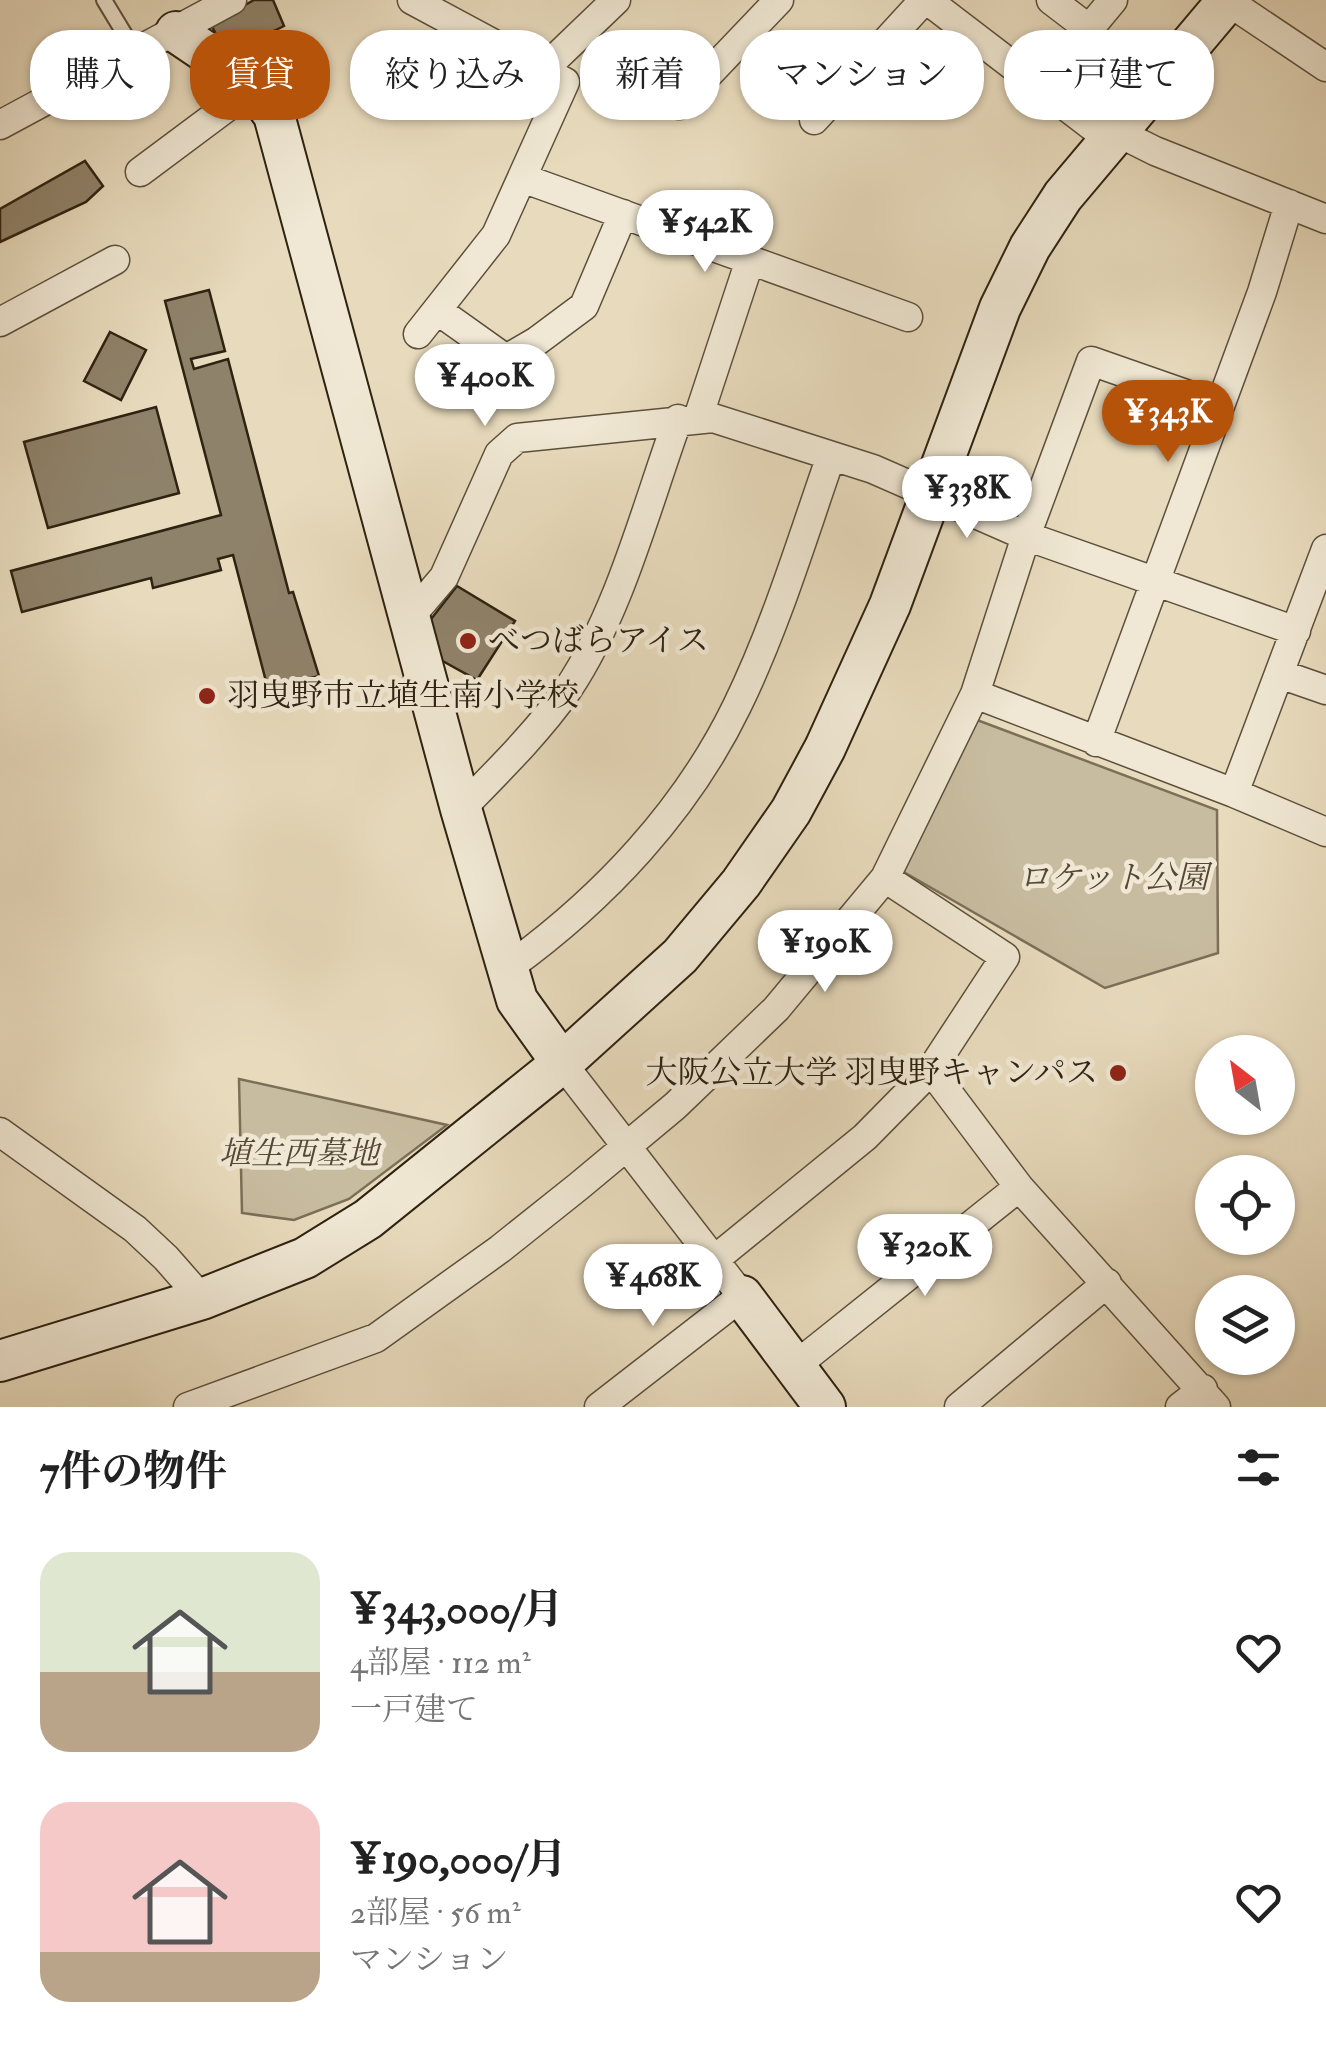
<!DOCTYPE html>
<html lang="ja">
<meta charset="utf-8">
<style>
:root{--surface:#fff;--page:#f6f6f6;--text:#222;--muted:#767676;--accent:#b45309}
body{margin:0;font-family:"IM FELL Double Pica","Noto Serif JP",serif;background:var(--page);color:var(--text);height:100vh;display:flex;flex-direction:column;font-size:38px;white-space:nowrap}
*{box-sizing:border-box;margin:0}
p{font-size:32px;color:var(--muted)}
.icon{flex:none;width:55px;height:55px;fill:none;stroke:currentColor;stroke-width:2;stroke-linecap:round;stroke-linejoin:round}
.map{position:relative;height:1407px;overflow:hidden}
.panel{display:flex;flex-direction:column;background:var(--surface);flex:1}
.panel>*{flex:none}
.top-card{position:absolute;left:30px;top:30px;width:1268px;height:90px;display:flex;gap:20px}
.needle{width:65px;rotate:329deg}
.controls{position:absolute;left:1195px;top:1035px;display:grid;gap:20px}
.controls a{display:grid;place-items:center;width:100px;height:100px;border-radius:50%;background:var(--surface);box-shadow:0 2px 8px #0004;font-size:50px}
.price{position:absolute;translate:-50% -85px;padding:0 22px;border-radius:35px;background:#fff;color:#222;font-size:32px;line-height:65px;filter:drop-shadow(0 2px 5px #0008)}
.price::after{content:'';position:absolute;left:50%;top:60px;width:30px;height:22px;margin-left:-15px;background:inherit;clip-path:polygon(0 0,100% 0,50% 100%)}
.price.active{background:var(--accent);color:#fff}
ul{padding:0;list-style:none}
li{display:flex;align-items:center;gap:30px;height:250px;padding:0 40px}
li span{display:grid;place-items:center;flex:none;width:280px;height:200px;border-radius:30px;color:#555}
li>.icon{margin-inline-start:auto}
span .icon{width:120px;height:120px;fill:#fffc;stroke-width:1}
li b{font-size:42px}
h2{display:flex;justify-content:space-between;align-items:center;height:120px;padding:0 40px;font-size:42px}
.pill{padding:0 35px;border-radius:40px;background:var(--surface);box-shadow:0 2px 8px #0004;font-size:35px;line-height:90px}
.pill.active{background:var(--accent);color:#fff}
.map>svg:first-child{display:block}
</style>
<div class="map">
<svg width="1326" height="1407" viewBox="0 0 1326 1407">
<rect width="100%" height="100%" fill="#e8dbbd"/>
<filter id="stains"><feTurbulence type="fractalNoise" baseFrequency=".002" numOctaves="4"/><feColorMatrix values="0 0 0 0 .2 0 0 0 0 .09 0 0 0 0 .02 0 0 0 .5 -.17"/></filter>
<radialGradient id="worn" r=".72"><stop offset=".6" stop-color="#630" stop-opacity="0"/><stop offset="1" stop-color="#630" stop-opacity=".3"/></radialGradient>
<path fill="#c8bca0" stroke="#7b6f58" stroke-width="2.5" d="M977,720L1217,810L1218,953L1105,988L902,871Z
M239,1079L447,1125L349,1199L294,1220L242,1213Z"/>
<path fill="#8f826a" stroke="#2e2211" stroke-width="2.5" d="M254,0H273L284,26L235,50L219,41L211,24Z
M85,161L103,186L86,202L0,242V209Z
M209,290L225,351L191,359L194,369L228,359L289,593L293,592L319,676L268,689L233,555L218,559L221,570L153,588L151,578L22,612L11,571L221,515L165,301Z
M110,332L146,350L121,400L84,381Z
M156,407L179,493L48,528L24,442Z
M457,586L515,621L477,680L439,659L428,623Z"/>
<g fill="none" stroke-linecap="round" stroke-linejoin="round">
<g stroke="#5c503c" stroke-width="18">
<path id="lane" d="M104,0L136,53"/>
</g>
<g stroke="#5c503c" stroke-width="31">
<path id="street" d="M412,0L565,82L496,235L418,334
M927,0L1110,140
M1051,0L1089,29L1113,0
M1226,0L1326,67
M543,70L616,0
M679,105L779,0
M814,120L924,0
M0,125L232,0
M1117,132L1155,151L1326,219
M140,172L254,87
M522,178L908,317
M437,310L506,359L537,341L584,306L623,214
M0,322L115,260
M698,418L750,260
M410,617L444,577L499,454L517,438L713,418L873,469L1026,536L1296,631
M1280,674L1326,690
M975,694L1234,793L1326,549
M1096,742L1262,292L1289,204
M1234,793L1326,832
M461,809C498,771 537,733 568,689C620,611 646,507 678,419
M509,967C603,899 686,811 737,706C776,626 802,539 831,456
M562,1063L742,1296L599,1407
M931,1070L1019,1187L1216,1407
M0,1132L135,1229L166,1258L202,1299
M714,1260L865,1137L931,1070L1005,957L885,878
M795,1366L1019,1187
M188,1407L376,1338L500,1249L579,1186L675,1106L776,1009L885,878L975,694L1026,536L1091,361L1220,406
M959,1407L1107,1283
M1180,1407L1203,1389"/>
</g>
<g stroke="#2e2211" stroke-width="44">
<path id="secondary" d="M176,32L250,82L274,115L461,809L517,1000L562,1063
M742,1296L825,1407
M0,1361L202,1299L305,1258L368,1219L562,1063L680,956L741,883L791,811L825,748L890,605L1000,308L1030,247L1063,196L1228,0"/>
</g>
<use href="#lane" stroke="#f0e8d4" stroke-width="14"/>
<use href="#street" stroke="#f0e8d4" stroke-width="28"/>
<use href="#secondary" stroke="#f0e8d4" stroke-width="40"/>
</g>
<g fill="#8f2418" stroke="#f0e8d4" stroke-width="4">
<circle cx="468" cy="641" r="10"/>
<circle cx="207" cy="696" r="10"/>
<circle cx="1118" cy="1073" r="10"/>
</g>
<g text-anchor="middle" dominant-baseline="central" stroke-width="9" stroke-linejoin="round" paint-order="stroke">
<g font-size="32" fill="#2e2211" stroke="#f0e8d4" text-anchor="start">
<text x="488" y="641">べつばらアイス</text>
<text x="227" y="696">羽曳野市立埴生南小学校</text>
<text x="1098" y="1073" text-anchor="end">大阪公立大学 羽曳野キャンパス</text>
</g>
<g font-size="32" font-style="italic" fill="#544835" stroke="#f0e8d4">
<text x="1113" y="878">ロケット公園</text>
<text x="299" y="1154">埴生西墓地</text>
</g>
</g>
<rect width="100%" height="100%" filter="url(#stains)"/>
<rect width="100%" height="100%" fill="url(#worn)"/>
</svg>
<div class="controls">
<a><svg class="needle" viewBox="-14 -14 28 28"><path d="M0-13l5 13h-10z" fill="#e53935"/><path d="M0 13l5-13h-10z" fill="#767676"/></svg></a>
<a><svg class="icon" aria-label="locate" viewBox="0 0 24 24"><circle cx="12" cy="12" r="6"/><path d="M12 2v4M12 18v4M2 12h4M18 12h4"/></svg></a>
<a><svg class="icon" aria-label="layers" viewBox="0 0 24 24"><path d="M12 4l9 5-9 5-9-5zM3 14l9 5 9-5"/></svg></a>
</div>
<b class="price" style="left:705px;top:275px">¥542K</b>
<b class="price" style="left:485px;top:429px">¥400K</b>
<b class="price active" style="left:1168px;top:465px">¥343K</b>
<b class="price" style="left:967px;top:541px">¥338K</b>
<b class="price" style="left:825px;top:995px">¥190K</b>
<b class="price" style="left:925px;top:1299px">¥320K</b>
<b class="price" style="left:653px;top:1329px">¥468K</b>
<div class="top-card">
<a class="pill">購入</a>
<a class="pill active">賃貸</a>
<a class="pill">絞り込み</a>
<a class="pill">新着</a>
<a class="pill">マンション</a>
<a class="pill">一戸建て</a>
</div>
</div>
<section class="panel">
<h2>7件の物件<svg class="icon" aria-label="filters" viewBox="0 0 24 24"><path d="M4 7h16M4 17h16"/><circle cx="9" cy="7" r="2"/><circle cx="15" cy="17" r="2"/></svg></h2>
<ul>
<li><span style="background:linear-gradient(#dfe7d0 60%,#b9a48a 0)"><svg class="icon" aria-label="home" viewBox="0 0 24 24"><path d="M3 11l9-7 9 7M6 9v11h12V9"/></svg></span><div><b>¥343,000/月</b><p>4部屋 · 112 m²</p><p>一戸建て</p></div><svg class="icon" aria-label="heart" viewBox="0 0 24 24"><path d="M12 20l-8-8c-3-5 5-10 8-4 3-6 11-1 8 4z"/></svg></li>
<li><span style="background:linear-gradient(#f6c9c9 75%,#b9a48a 0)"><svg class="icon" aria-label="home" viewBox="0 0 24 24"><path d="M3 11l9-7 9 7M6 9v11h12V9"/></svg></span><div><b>¥190,000/月</b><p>2部屋 · 56 m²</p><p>マンション</p></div><svg class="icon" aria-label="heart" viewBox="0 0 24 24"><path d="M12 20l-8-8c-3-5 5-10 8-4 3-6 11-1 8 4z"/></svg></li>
</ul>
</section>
